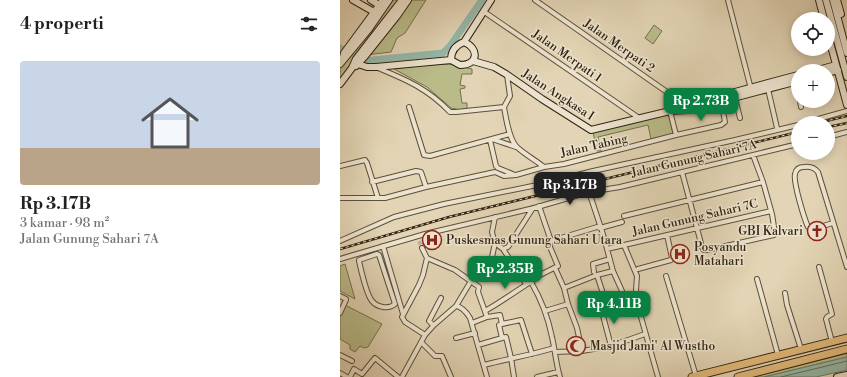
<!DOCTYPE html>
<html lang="id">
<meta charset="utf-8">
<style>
:root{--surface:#fff;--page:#f2f2f2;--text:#202124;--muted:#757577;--line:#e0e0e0;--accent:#0b8043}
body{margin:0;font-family:"Libre Bodoni",serif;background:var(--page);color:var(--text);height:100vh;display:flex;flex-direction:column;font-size:15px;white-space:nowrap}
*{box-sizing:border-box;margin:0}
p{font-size:13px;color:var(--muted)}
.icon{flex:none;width:22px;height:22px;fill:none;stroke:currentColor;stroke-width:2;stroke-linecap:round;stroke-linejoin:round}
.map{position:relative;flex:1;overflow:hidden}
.panel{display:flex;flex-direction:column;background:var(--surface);width:340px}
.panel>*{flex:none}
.buttons{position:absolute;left:451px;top:12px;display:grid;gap:8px}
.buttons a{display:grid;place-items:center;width:44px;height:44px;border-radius:50%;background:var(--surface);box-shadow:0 2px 10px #0003;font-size:20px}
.price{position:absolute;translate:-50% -34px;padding:0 9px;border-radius:8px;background:var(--accent);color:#fff;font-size:13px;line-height:26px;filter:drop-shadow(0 1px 2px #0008)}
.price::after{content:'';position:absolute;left:50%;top:24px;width:12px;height:9px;margin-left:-6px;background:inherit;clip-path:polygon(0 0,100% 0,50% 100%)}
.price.current{background:#222;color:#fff}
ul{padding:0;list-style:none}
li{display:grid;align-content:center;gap:8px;height:212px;padding:0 20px}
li+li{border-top:1px solid var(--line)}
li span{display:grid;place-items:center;height:124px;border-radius:4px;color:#555}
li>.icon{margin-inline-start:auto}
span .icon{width:72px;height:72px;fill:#fffc;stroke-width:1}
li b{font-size:17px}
h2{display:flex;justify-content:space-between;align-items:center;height:48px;padding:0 20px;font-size:17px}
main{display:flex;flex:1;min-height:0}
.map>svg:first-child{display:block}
</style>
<main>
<section class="panel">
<h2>4 properti<svg class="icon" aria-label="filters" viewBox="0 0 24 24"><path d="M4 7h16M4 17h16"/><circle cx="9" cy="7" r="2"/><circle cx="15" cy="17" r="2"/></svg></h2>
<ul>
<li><span style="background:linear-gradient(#c9d6e8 70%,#b9a48a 0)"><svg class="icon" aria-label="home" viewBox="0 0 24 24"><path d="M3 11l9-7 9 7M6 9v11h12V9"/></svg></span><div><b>Rp 3.17B</b><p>3 kamar · 98 m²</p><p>Jalan Gunung Sahari 7A</p></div></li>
</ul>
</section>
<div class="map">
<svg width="507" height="377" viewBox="0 0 507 377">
<rect width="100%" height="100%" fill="#e2d4b4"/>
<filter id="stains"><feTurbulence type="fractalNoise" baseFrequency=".005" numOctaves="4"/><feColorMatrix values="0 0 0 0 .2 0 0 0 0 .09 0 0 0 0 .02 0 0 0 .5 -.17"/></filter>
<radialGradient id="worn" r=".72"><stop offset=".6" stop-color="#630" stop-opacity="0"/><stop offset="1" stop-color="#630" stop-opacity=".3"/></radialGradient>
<path fill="#b9bb89" stroke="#75704e" d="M49,0H62L0,84V64Z
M68,0H86L65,33L57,38L51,52L26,55Z
M314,25L322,31L313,44L305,38Z
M109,64L132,69V74H122L120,85L125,86V88L120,89L122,103H127V108L121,110L111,108L87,87L54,69L87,65Z
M328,113L333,134L311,139L308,125L258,137L261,151H257L253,132Z
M5,264L15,299L0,291V266Z
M5,305L42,324L28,347L24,348L20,346L15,352L10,349V345L0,339V312Z
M507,349V357L424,377H398Z"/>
<path fill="#95b8a9" stroke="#6d7d6d" d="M507,357V370L476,377H424Z"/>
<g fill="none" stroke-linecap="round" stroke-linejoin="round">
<path stroke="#636e5e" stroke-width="1" d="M441,377L507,361"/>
<path stroke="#95b8a9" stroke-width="7" d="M0,48L23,61L103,53L110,46L142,0"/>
<path stroke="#bfb194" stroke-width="4" stroke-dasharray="4 2" stroke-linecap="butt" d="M79,241L82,248"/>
<g stroke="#5d503b" stroke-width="6">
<path id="street" d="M195,0L347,106
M388,0L411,89
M143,11L299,118
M38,68C67,80 88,89 110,112H116L164,107
M167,75L170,96L164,107C166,118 169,141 178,148C186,155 195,160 204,167
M455,82L458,94
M428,89L437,128
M395,98L400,118
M460,101L461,107
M69,107L84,155L90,156L170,134
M330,111L336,135
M464,123L507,111
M488,137L507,132
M152,139L176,147
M150,140L156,166L158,168L175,175
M0,166L25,160L27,163L38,198
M342,172L362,247L364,250H368L434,235L435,233L432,214L423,182L413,155
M32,182L76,171L81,172L86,187
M249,192L262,231L267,249L431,211
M0,198H45L86,187L155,172L164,176L176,175L204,167L224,164L336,135L381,125L385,122L381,101
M199,206L211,241L257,227L260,228L282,222
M284,216L423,182
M155,217L152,232L154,240L155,243L163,249L186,284
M493,223L473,229L468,227C464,218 453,182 455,174C456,169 459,167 464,167C470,166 474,167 478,172L507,267
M0,241L54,217L104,204L202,184L253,171L395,140L458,125
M284,245L297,276L296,290L297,303L318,377
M43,246L63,314
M82,248L87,258L83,275L79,285L62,317L65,322L85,335
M163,249L168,247L193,208
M37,254L39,255L55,304C48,310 37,307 32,301C27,295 21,270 19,261V260Z
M87,258L115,270L139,287L138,292L147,317L160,315L162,324L159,325L162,338L166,337L171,358
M0,259L85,234L194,208L249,192L280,187L458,144
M479,267L492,314L487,317L486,319L492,342
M215,268L224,288L228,304
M298,269L331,260L332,258L327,235
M273,271L282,291L286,306
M254,272L253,264L270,259
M326,276L356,376
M417,279L438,355
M191,282C201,299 208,317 212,337C215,350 216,364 220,377
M224,288L257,275
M445,293L447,305L461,349
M0,296L6,299V300L0,313
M116,306C122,307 127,313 130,318L147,377
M268,309L297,303
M145,311C163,301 180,288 197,278L198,276L218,266L210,247L211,241
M205,311L228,304L237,328L242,351
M132,323L147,317
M162,324L181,320L192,354
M93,325L89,321L101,298
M116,338L135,333
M81,342L95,356H102L111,377
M138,345L162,338
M271,346L305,334
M215,352L242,351L271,346L262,312L268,309L257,275L273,271L267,249
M0,355L12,361
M171,358L174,377
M144,365C167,359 191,355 214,348
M0,373L7,377
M10,377L14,369L22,374L35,358L58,377
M62,377L85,335L94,325L116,306L131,281L140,267H146L152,257L155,243
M197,377L218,372"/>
</g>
<g stroke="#312413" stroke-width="8">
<path id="secondary" d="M13,0L34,12
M31,0L39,5
M479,0L484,19
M486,0L507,77
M493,0L507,53
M497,0L501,14
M488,35L507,105
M124,42C139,48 139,65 120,65L111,60C111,51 116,45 124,42Z
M124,42L151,0
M2,61L4,53L43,0
M133,61L154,67L166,74L202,99L251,130L330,111L348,110L458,81
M0,64L29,29L49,0
M18,64L27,67H36L111,60
M16,66L26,55L57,16L68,0
M474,71L496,65
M488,73L498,70
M0,84L12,68L16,59L62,0
M341,110L347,105L458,75
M497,377L507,375"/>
</g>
<g stroke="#312413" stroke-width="9">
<path id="primary" d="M352,377L507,338
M398,377L507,349"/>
</g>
<use href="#street" stroke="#ece3ce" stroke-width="4"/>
<use href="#secondary" stroke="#ece3ce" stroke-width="6"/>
<use href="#primary" stroke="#e1ba7a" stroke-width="7"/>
<g stroke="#312413" stroke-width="2.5">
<path id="rail" d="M478,123L507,116
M488,127L507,123
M0,249L109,217L458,132"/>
</g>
<use href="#rail" stroke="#ece3ce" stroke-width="1" stroke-dasharray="3" stroke-linecap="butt"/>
</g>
<defs>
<g id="church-ring" transform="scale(1)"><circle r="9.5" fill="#ece3ce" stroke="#8f2418" stroke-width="1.5"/><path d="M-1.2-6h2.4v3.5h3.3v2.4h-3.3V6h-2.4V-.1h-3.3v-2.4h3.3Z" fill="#8f2418"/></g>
<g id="hospital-ring" transform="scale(1)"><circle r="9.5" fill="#ece3ce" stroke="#8f2418" stroke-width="1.5"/><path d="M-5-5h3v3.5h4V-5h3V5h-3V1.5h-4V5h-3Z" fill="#8f2418"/></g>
<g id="mosque-ring" transform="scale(1)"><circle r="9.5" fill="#ece3ce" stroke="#8f2418" stroke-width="1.5"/><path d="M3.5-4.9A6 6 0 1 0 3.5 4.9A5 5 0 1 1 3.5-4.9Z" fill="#8f2418"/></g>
</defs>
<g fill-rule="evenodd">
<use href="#church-ring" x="477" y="231"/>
<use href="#hospital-ring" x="92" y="240"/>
<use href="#hospital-ring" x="340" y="254"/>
<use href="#mosque-ring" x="236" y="346"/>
</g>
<g text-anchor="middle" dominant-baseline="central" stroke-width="3" stroke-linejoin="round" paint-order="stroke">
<g font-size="12" fill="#312413" stroke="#ece3ce">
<text transform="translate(279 46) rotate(35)">Jalan Merpati 2</text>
<text transform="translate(227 56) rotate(35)">Jalan Merpati 1</text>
<text transform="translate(218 95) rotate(33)">Jalan Angkasa I</text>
<text transform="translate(254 146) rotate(-13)">Jalan Tabing</text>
<text transform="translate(354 159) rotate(-13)">Jalan Gunung Sahari 7A</text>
<text transform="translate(355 218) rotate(-13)">Jalan Gunung Sahari 7C</text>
</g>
<g font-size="12" fill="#312413" stroke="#ece3ce" text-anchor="start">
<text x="463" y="231" text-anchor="end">GBI Kalvari</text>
<text x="106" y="240">Puskesmas Gunung Sahari Utara</text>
<text x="354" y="247">Posyandu<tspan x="354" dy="14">Matahari</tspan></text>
<text x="250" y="346">Masjid Jami' Al Wustho</text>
</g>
</g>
<rect width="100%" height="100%" filter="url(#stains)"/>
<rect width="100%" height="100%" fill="url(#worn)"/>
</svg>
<div class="buttons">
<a><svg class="icon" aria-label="locate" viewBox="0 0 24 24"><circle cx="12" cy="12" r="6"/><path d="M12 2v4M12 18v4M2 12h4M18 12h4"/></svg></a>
<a>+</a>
<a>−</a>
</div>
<b class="price" style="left:361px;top:122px">Rp 2.73B</b>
<b class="price current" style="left:230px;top:206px">Rp 3.17B</b>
<b class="price" style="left:165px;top:290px">Rp 2.35B</b>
<b class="price" style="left:274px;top:325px">Rp 4.11B</b>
</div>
</main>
